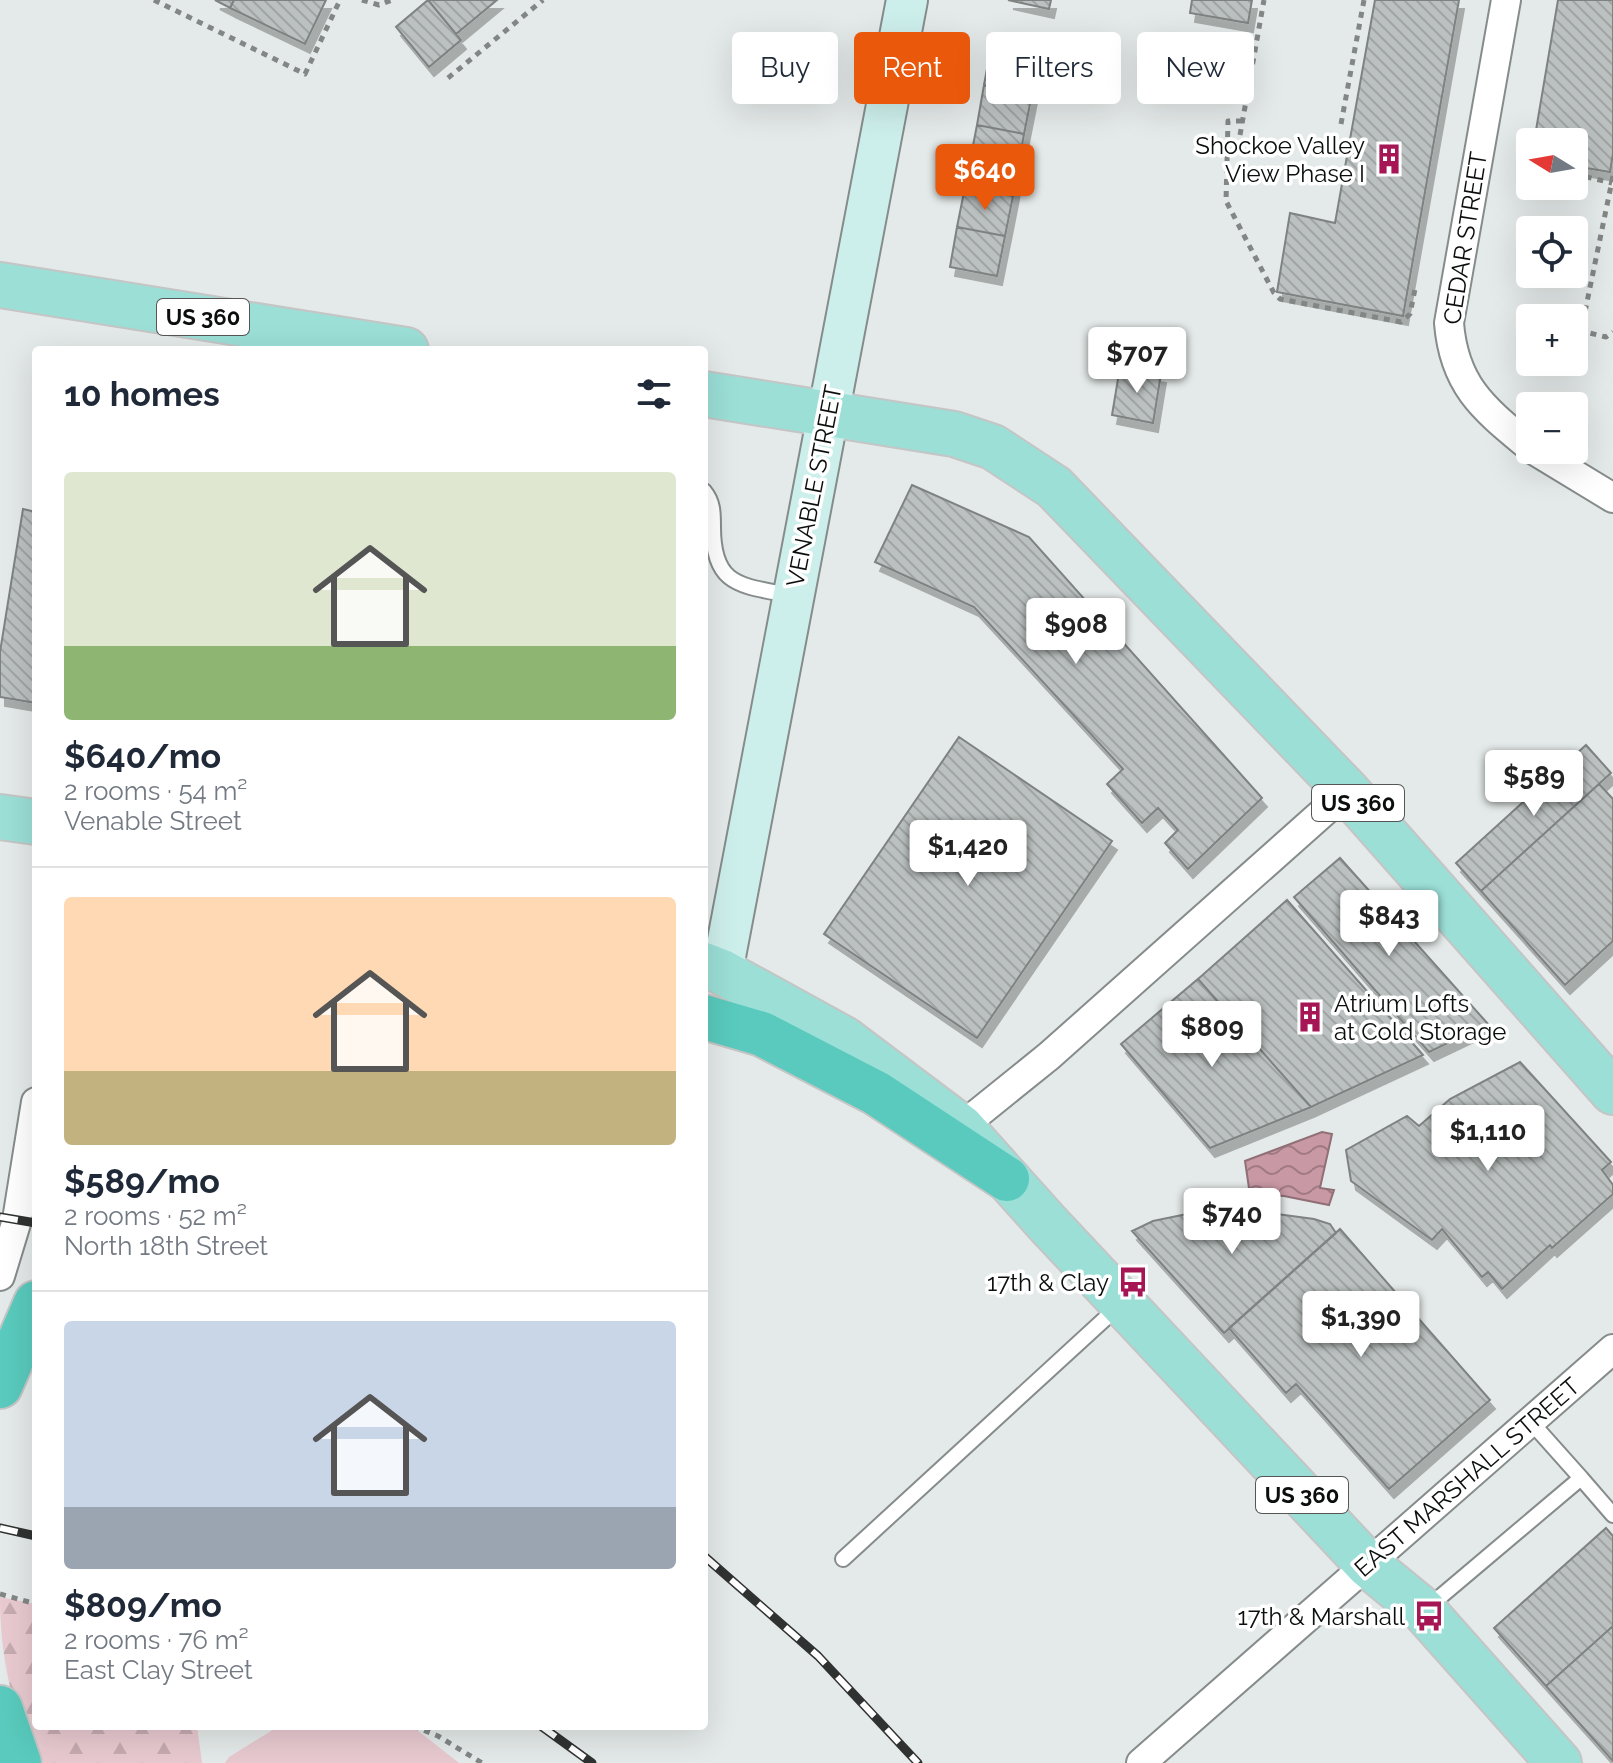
<!DOCTYPE html>
<meta charset="utf-8">
<style>
:root{--surface:#fff;--page:#f2f2f3;--text:#1f2937;--muted:#747a83;--line:#e0e1e3;--accent:#ea580c}
body{margin:0;font-family:Raleway,sans-serif;background:var(--page);color:var(--text);height:100vh;display:flex;flex-direction:column;font-size:30px;white-space:nowrap}
*{box-sizing:border-box;margin:0}
p{font-size:26px;color:var(--muted)}
.icon{flex:none;width:44px;height:44px;fill:none;stroke:currentColor;stroke-width:2;stroke-linecap:round;stroke-linejoin:round}
.map{position:relative;flex:1;overflow:hidden}
.panel{position:absolute;left:32px;top:346px;width:676px;height:1384px;display:flex;flex-direction:column;background:var(--surface);border-radius:8px;box-shadow:0 8px 32px #0002}
.panel>*{flex:none}
.top-card{position:absolute;left:732px;top:32px;width:760px;height:72px;display:flex;gap:16px}
.needle{width:52px;rotate:281deg}
.controls{position:absolute;left:1516px;top:128px;display:grid;gap:16px}
.controls a{display:grid;place-items:center;width:72px;height:72px;border-radius:8px;background:var(--surface);box-shadow:0 8px 32px #0002;font-size:40px}
.price{position:absolute;translate:-50% -68px;padding:0 18px;border-radius:8px;background:#fff;color:#222;font-size:26px;line-height:52px;filter:drop-shadow(0 2px 4px #0008)}
.price::after{content:'';position:absolute;left:50%;top:48px;width:24px;height:18px;margin-left:-12px;background:inherit;clip-path:polygon(0 0,100% 0,50% 100%)}
.price.on{background:var(--accent);color:#fff}
ul{padding:0;list-style:none}
li{display:grid;align-content:center;gap:16px;height:424px;padding:0 32px}
li+li{border-top:2px solid var(--line)}
li span{display:grid;place-items:center;height:248px;border-radius:8px;color:#555}
li>.icon{margin-inline-start:auto}
span .icon{width:144px;height:144px;fill:#fffc;stroke-width:1}
li b{font-size:34px}
h2{display:flex;justify-content:space-between;align-items:center;height:96px;padding:0 32px;font-size:34px}
.tag{padding:0 28px;border-radius:8px;background:var(--surface);box-shadow:0 8px 32px #0002;font-size:28px;line-height:72px}
.tag.on{background:var(--accent);color:#fff}
.map>svg:first-child{display:block}
</style>
<div class="map">
<svg width="1613" height="1763" viewBox="0 0 1613 1763">
<defs>
<pattern id="forest-firs" width="22" height="20" patternUnits="userSpaceOnUse" patternTransform="scale(2)"><rect width="22" height="20" fill="#e8c9d0"/><path d="M5 1l3.5 6h-7zM16 11l3.5 6h-7z" fill="#c6abb1"/></pattern>
<pattern id="water-waves" width="16" height="10" patternUnits="userSpaceOnUse" patternTransform="scale(2)"><rect width="16" height="10" fill="#c898a4"/><path d="M0 5q4-4 8 0t8 0" fill="none" stroke="#a17a84"/></pattern>
<pattern id="building-back-hatch" width="6" height="6" patternUnits="userSpaceOnUse" patternTransform="scale(2)"><rect width="6" height="6" fill="#bbc1c0"/><path d="M-1 5l2 2M0 0l6 6M5-1l2 2" fill="none" stroke="#a0a5a4"/></pattern>
<filter id="shadow"><feDropShadow dx="5" dy="9" stdDeviation="0" flood-color="#0004"/></filter>
</defs>
<rect width="100%" height="100%" fill="#e4eae9"/>
<path fill="#e8c9d0" d="M279,1726H412L459,1763H225L229,1757Z"/>
<path fill="url(#forest-firs)" d="M0,1597L36,1604V1726H197L202,1763H35C12,1707 0,1657 0,1597Z"/>
<path fill="url(#water-waves)" stroke="#906f77" stroke-width="2" d="M1187,34H1228L1229,46L1223,47V81H1229V94L1186,95V82L1193,81L1192,45H1187Z
M1322,1132L1332,1134L1320,1188L1334,1190L1329,1205L1284,1196L1250,1195L1245,1161Z"/>
<path fill="url(#building-back-hatch)" stroke="#7e8382" stroke-width="2" filter="url(#shadow)" d="M215,0H234L230,8Z
M234,0H326L305,44L230,8Z
M428,0H497L456,34Z
M428,0L461,40L429,67L396,27Z
M1008,0H1051L1049,9Z
M1192,0H1252L1248,23L1190,13Z
M1375,0H1459L1403,316L1277,292L1290,213L1335,223Z
M1558,0H1613V153L1610,172L1574,166V142H1534Z
M992,42L1040,51L1032,94L984,85Z
M984,85L1032,94L1024,134L977,125Z
M977,125L1024,134L1013,196L965,187Z
M965,187L1013,196L1005,236L957,227Z
M957,227L1005,236L997,276L950,267Z
M1120,367L1161,374L1153,423L1112,415Z
M912,485L1029,537L1262,798L1188,869L1165,843L1178,830L1158,808L1142,823L1107,784L1123,769L974,607L875,562Z
M23,509L36,512V703L0,697V652Z
M959,737L1112,841L977,1038L824,934Z
M1586,745L1611,773L1481,891L1456,863Z
M1599,784L1613,799V941L1565,985L1481,891Z
M1340,858L1488,1024L1429,1052L1294,897Z
M1287,900L1423,1055L1311,1107L1198,979Z
M1198,979L1311,1107L1210,1148L1121,1044Z
M1520,1062L1611,1162L1602,1170L1613,1185V1194L1552,1248L1550,1245L1502,1289L1488,1272L1482,1277L1442,1229L1432,1240L1351,1181L1346,1150L1407,1116L1419,1126L1450,1099Z
M1247,1210L1314,1219L1330,1224L1336,1233L1224,1333L1132,1231L1153,1221L1187,1214Z
M1340,1229L1490,1400L1389,1489L1296,1384L1286,1393L1229,1328Z
M1606,1528L1613,1536V1626L1546,1686L1494,1628Z
M1613,1626V1761L1546,1686Z"/>
<g fill="none" stroke-linecap="round" stroke-linejoin="round">
<g stroke="#868c8b" stroke-width="18">
<path id="service" d="M704,491C713,502 713,512 713,527C713,588 742,585 793,596
M1581,1478L1613,1515
M843,1559L1120,1305
M1427,1608L1581,1478L1531,1422"/>
</g>
<g stroke="#868c8b" stroke-width="32">
<path id="minor" d="M1506,0L1449,323C1454,386 1484,409 1530,447
M1534,450L1613,498
M961,1127L1049,1056L1347,791
M0,1276L17,1220L36,1102
M1141,1763L1613,1349"/>
</g>
<g stroke="#868c8b" stroke-width="44">
<path id="secondary" d="M722,972L907,0"/>
</g>
<g stroke="#c5c5c5" stroke-width="48">
<path id="primary" d="M0,285L406,350
M704,394L954,434L993,447L1054,487L1347,791L1613,1092
M0,817L36,822
M704,965L722,972L844,1039L961,1127L1048,1224L1368,1565L1424,1611L1559,1763"/>
</g>
<g stroke="#c5c5c5" stroke-width="48">
<path id="motorway" d="M704,1017L762,1034L876,1093L1007,1179
M0,1386L36,1303
M0,1708L19,1763"/>
</g>
<path stroke="#828685" stroke-width="5" stroke-dasharray="6 6" stroke-linecap="butt" d="M154,0L305,74L340,0
M362,0L379,5L392,0
M448,78L543,0
M1242,121H1228L1226,201L1274,293L1280,299L1401,322L1410,314L1415,289
M1341,124L1364,0
M1240,135L1264,0
M1520,163L1530,165
M1574,174L1612,183
M1613,176L1581,331L1606,337L1613,332
M0,1594L36,1604
M413,1726L438,1736L482,1763"/>
<use href="#service" stroke="#fff" stroke-width="14"/>
<use href="#minor" stroke="#fff" stroke-width="28"/>
<use href="#secondary" stroke="#cdefeb" stroke-width="40"/>
<use href="#primary" stroke="#9bdfd7" stroke-width="44"/>
<use href="#motorway" stroke="#59cabd" stroke-width="44"/>
<g stroke="#303232" stroke-width="9">
<path id="rail" d="M0,1217L36,1223
M0,1528L36,1536
M704,1556L818,1656L918,1763
M541,1726L592,1763"/>
</g>
<use href="#rail" stroke="#fff" stroke-width="6" stroke-dasharray="18" stroke-linecap="butt"/>
</g>
<defs>
<g id="building-bare" transform="scale(2.4)"><path d="M-4-6H4V6H1V3H-1V6H-4ZM-2.5-4.3h1.7v1.8h-1.7ZM.8-4.3h1.7v1.8H.8ZM-2.5-1h1.7V.8h-1.7ZM.8-1h1.7V.8H.8Z" fill="#a61654" stroke="#fff" stroke-width="2.5" paint-order="stroke"/></g>
<g id="bus-bare" transform="scale(2.4)"><path d="M-5-6H5V4H4V6H2V4H-2V6H-4V4H-5ZM-3.5-4V0h7V-4ZM-3.5 1.2v1.5H-2V1.2ZM2 1.2v1.5H3.5V1.2Z" fill="#a61654" stroke="#fff" stroke-width="2.5" paint-order="stroke"/></g>
</defs>
<g fill-rule="evenodd">
<use href="#building-bare" x="1389" y="159"/>
<use href="#building-bare" x="1310" y="1017"/>
<use href="#bus-bare" x="1133" y="1282"/>
<use href="#bus-bare" x="1429" y="1616"/>
</g>
<g text-anchor="middle" dominant-baseline="central" stroke-width="7" stroke-linejoin="round" paint-order="stroke">
<g fill="#fff" stroke="#555656" stroke-width="2">
<rect x="157" y="299" width="92" height="36" rx="6"/>
<rect x="1312" y="785" width="92" height="36" rx="6"/>
<rect x="1256" y="1477" width="92" height="36" rx="6"/>
</g>
<g font-size="22" font-weight="bold" fill="#0c0e0e">
<text x="203" y="317">US 360</text>
<text x="1358" y="803">US 360</text>
<text x="1302" y="1495">US 360</text>
</g>
<g font-size="24" fill="#0c0e0e" stroke="#fff" text-anchor="end">
<text x="1365" y="145">Shockoe Valley<tspan x="1365" dy="28">View Phase I</tspan></text>
<text x="1334" y="1003" text-anchor="start">Atrium Lofts<tspan x="1334" dy="28">at Cold Storage</tspan></text>
<text x="1109" y="1282">17th &amp; Clay</text>
<text x="1405" y="1616">17th &amp; Marshall</text>
</g>
<g font-size="24" fill="#0c0e0e" stroke="#fff">
<text transform="translate(1465 238) rotate(-81)">CEDAR STREET</text>
<text transform="translate(814 486) rotate(-79)">VENABLE STREET</text>
<text transform="translate(1467 1477) rotate(-41)">EAST MARSHALL STREET</text>
</g>
</g>
</svg>
<div class="controls">
<a><svg class="needle" viewBox="-14 -14 28 28"><path d="M0-13l5 13h-10z" fill="#e53935"/><path d="M0 13l5-13h-10z" fill="#747a83"/></svg></a>
<a><svg class="icon" aria-label="locate" viewBox="0 0 24 24"><circle cx="12" cy="12" r="6"/><path d="M12 2v4M12 18v4M2 12h4M18 12h4"/></svg></a>
<a>+</a>
<a>−</a>
</div>
<b class="price on" style="left:985px;top:212px">$640</b>
<b class="price" style="left:1137px;top:395px">$707</b>
<b class="price" style="left:1076px;top:666px">$908</b>
<b class="price" style="left:1534px;top:818px">$589</b>
<b class="price" style="left:968px;top:888px">$1,420</b>
<b class="price" style="left:1389px;top:958px">$843</b>
<b class="price" style="left:1212px;top:1069px">$809</b>
<b class="price" style="left:1488px;top:1173px">$1,110</b>
<b class="price" style="left:1232px;top:1256px">$740</b>
<b class="price" style="left:1361px;top:1359px">$1,390</b>
<div class="top-card">
<a class="tag">Buy</a>
<a class="tag on">Rent</a>
<a class="tag">Filters</a>
<a class="tag">New</a>
</div>
<section class="panel">
<h2>10 homes<svg class="icon" aria-label="filters" viewBox="0 0 24 24"><path d="M4 7h16M4 17h16"/><circle cx="9" cy="7" r="2"/><circle cx="15" cy="17" r="2"/></svg></h2>
<ul>
<li><span style="background:linear-gradient(#dfe7d0 70%,#8fb573 0)"><svg class="icon" aria-label="home" viewBox="0 0 24 24"><path d="M3 11l9-7 9 7M6 9v11h12V9"/></svg></span><div><b>$640/mo</b><p>2 rooms · 54 m²</p><p>Venable Street</p></div></li>
<li><span style="background:linear-gradient(#ffd9b3 70%,#c2b280 0)"><svg class="icon" aria-label="home" viewBox="0 0 24 24"><path d="M3 11l9-7 9 7M6 9v11h12V9"/></svg></span><div><b>$589/mo</b><p>2 rooms · 52 m²</p><p>North 18th Street</p></div></li>
<li><span style="background:linear-gradient(#c9d6e8 75%,#9aa5b1 0)"><svg class="icon" aria-label="home" viewBox="0 0 24 24"><path d="M3 11l9-7 9 7M6 9v11h12V9"/></svg></span><div><b>$809/mo</b><p>2 rooms · 76 m²</p><p>East Clay Street</p></div></li>
</ul>
</section>
</div>
